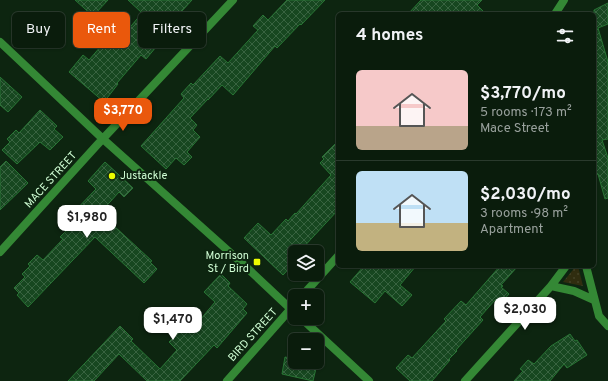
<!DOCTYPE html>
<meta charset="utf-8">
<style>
:root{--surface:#0a1c0c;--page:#132515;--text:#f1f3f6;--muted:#99a19d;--line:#2a3a2d;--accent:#ea580c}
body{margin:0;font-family:Overpass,sans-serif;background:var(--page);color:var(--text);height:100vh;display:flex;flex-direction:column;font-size:15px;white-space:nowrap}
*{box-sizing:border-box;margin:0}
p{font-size:13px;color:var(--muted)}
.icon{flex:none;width:22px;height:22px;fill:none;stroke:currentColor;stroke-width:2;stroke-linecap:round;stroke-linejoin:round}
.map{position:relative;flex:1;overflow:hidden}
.sheet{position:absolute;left:336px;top:12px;width:260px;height:256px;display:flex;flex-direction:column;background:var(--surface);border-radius:6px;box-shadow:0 1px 3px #0004,0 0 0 1px var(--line)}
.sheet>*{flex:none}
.guide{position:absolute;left:12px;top:12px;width:264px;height:36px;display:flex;gap:8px}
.buttons{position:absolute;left:288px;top:245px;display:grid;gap:8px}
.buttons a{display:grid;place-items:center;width:36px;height:36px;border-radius:6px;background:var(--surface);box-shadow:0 1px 3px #0004,0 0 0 1px var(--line);font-size:20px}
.price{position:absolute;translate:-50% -34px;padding:0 9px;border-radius:8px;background:#fff;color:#222;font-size:13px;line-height:26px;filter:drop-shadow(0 1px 2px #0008)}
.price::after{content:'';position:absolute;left:50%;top:24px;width:12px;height:9px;margin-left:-6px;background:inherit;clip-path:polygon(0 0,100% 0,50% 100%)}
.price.on{background:var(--accent);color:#fff}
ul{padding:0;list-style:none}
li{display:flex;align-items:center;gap:12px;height:100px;padding:0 20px}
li+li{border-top:1px solid var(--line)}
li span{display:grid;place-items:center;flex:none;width:112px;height:80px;border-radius:6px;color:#555}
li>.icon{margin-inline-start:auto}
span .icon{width:48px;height:48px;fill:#fffc;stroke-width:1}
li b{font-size:17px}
h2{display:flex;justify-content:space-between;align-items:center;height:48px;padding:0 20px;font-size:17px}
.chip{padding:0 14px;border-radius:6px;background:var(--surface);box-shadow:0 1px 3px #0004,0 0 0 1px var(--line);font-size:14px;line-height:36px}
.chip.on{background:var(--accent);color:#fff}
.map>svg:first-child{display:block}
</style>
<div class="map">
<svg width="608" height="381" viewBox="0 0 608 381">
<defs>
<pattern id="grass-dots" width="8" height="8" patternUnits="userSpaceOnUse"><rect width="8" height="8" fill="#302d0f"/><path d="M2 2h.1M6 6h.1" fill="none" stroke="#434226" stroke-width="1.8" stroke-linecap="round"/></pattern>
<pattern id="building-cross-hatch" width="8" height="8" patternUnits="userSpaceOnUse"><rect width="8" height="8" fill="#174720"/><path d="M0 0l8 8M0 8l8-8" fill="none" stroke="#386340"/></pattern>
</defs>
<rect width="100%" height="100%" fill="#0d2510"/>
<path fill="url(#grass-dots)" d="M576,266H578L583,286L563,282Z"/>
<path fill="url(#building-cross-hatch)" stroke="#287534" d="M75,0H108L93,16Z
M128,0H192L170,24L172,26L160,39L162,40L146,59L141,55L117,83L118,84L104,102L69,72L83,55L89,60L108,38L116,44L142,13Z
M287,0H325L301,25L300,24L277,48L275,46L233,95L222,85L208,100V99L190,118L197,125L193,130L200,137L187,152L192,157L184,165L176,158L166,169L141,146L184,98L181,94L191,83L193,85L220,56L228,63L258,30L253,26L263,15L268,20Z
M421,0H482L477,5L486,14H408Z
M608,3V24L598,28L608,62V139L602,140L608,158V198L605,199L598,174L594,176V10Z
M0,77L22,97L8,112L0,105Z
M40,110L57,126L54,129L63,137L50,150L40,142L17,164L2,150L10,142L7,139L16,130L19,133Z
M338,141V210L299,252H295V262L283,275L244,238L258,223L271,235L286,219L288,221L295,213L296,214L331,175L320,163L324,159L322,157Z
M6,161L28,183L0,210V167Z
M105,162L133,188L124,197L119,192L100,213L152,261L150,262L157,269L144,283L95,237L28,307L17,295L19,293L14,288L25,277L22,274L30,266L28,264L37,255L43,260L63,239L60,237L77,220L71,215L96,189L88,181Z
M364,266H416L400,285L412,295L402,306L385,291L375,303L350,282Z
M500,266H518L501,285L503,286L501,287L509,294L500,304L495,300L480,317L483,320L456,350L457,351L449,359L450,360L432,381H410L396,368L408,355L412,358L446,321L444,319L461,301L466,305Z
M221,274L230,283L228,286L247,304L243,309L247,313L217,348L214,345L180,381H147L119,354L94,381H68L120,326L133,339L131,341L160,369L177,350L169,342L183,328L189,333L215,302L204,292Z
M570,334L575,341L577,340L587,355L567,368L564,364L550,381H514L523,371L520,369L528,360L534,364L551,346Z
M285,357L295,359V362H307L317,364L313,381L282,374Z"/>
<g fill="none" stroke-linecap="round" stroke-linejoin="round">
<path stroke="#348835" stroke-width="8" d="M555,14L564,0
M0,42L103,139L244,265L295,313
M0,252L97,145L233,0
M586,266L599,316L608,326
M551,286L574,291L594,300
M302,296L338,256
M301,318L369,381
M227,381L295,304
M465,381L551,286L566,266"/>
</g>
<g fill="#ebfc00" stroke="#0d2510" stroke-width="1.5">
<circle cx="112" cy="176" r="4"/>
<rect x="253" y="258" width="8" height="8" rx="2"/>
</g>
<g text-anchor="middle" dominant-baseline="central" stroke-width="4" stroke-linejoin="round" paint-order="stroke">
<g font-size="11" fill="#d1ffd5" stroke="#0d2510" text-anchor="start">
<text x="120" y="176">Justackle</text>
<text x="249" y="256" text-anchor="end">Morrison<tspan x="249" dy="13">St / Bird</tspan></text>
</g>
<g font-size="11" fill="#d1ffd5" stroke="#0d2510">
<text transform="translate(51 180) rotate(-48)">MACE STREET</text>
<text transform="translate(253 335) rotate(-48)">BIRD STREET</text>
</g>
</g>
</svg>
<div class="buttons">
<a><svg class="icon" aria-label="layers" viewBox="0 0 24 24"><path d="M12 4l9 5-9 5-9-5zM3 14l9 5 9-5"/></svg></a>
<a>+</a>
<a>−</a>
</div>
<b class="price on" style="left:123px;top:132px">$3,770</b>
<b class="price" style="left:87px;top:239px">$1,980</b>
<b class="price" style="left:525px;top:331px">$2,030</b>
<b class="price" style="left:173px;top:341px">$1,470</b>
<div class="guide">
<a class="chip">Buy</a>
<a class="chip on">Rent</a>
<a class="chip">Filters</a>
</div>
<section class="sheet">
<h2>4 homes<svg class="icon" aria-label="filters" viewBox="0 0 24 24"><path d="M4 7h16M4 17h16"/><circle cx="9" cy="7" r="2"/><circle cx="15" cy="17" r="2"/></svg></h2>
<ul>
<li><span style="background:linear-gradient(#f6c9c9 70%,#b9a48a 0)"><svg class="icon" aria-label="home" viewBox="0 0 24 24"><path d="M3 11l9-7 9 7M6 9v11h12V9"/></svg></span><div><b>$3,770/mo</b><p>5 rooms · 173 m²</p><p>Mace Street</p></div></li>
<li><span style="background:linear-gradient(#bfe0f5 65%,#c2b280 0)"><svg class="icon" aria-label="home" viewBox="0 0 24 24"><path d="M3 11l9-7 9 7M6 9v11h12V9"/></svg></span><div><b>$2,030/mo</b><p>3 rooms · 98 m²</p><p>Apartment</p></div></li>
</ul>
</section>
</div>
